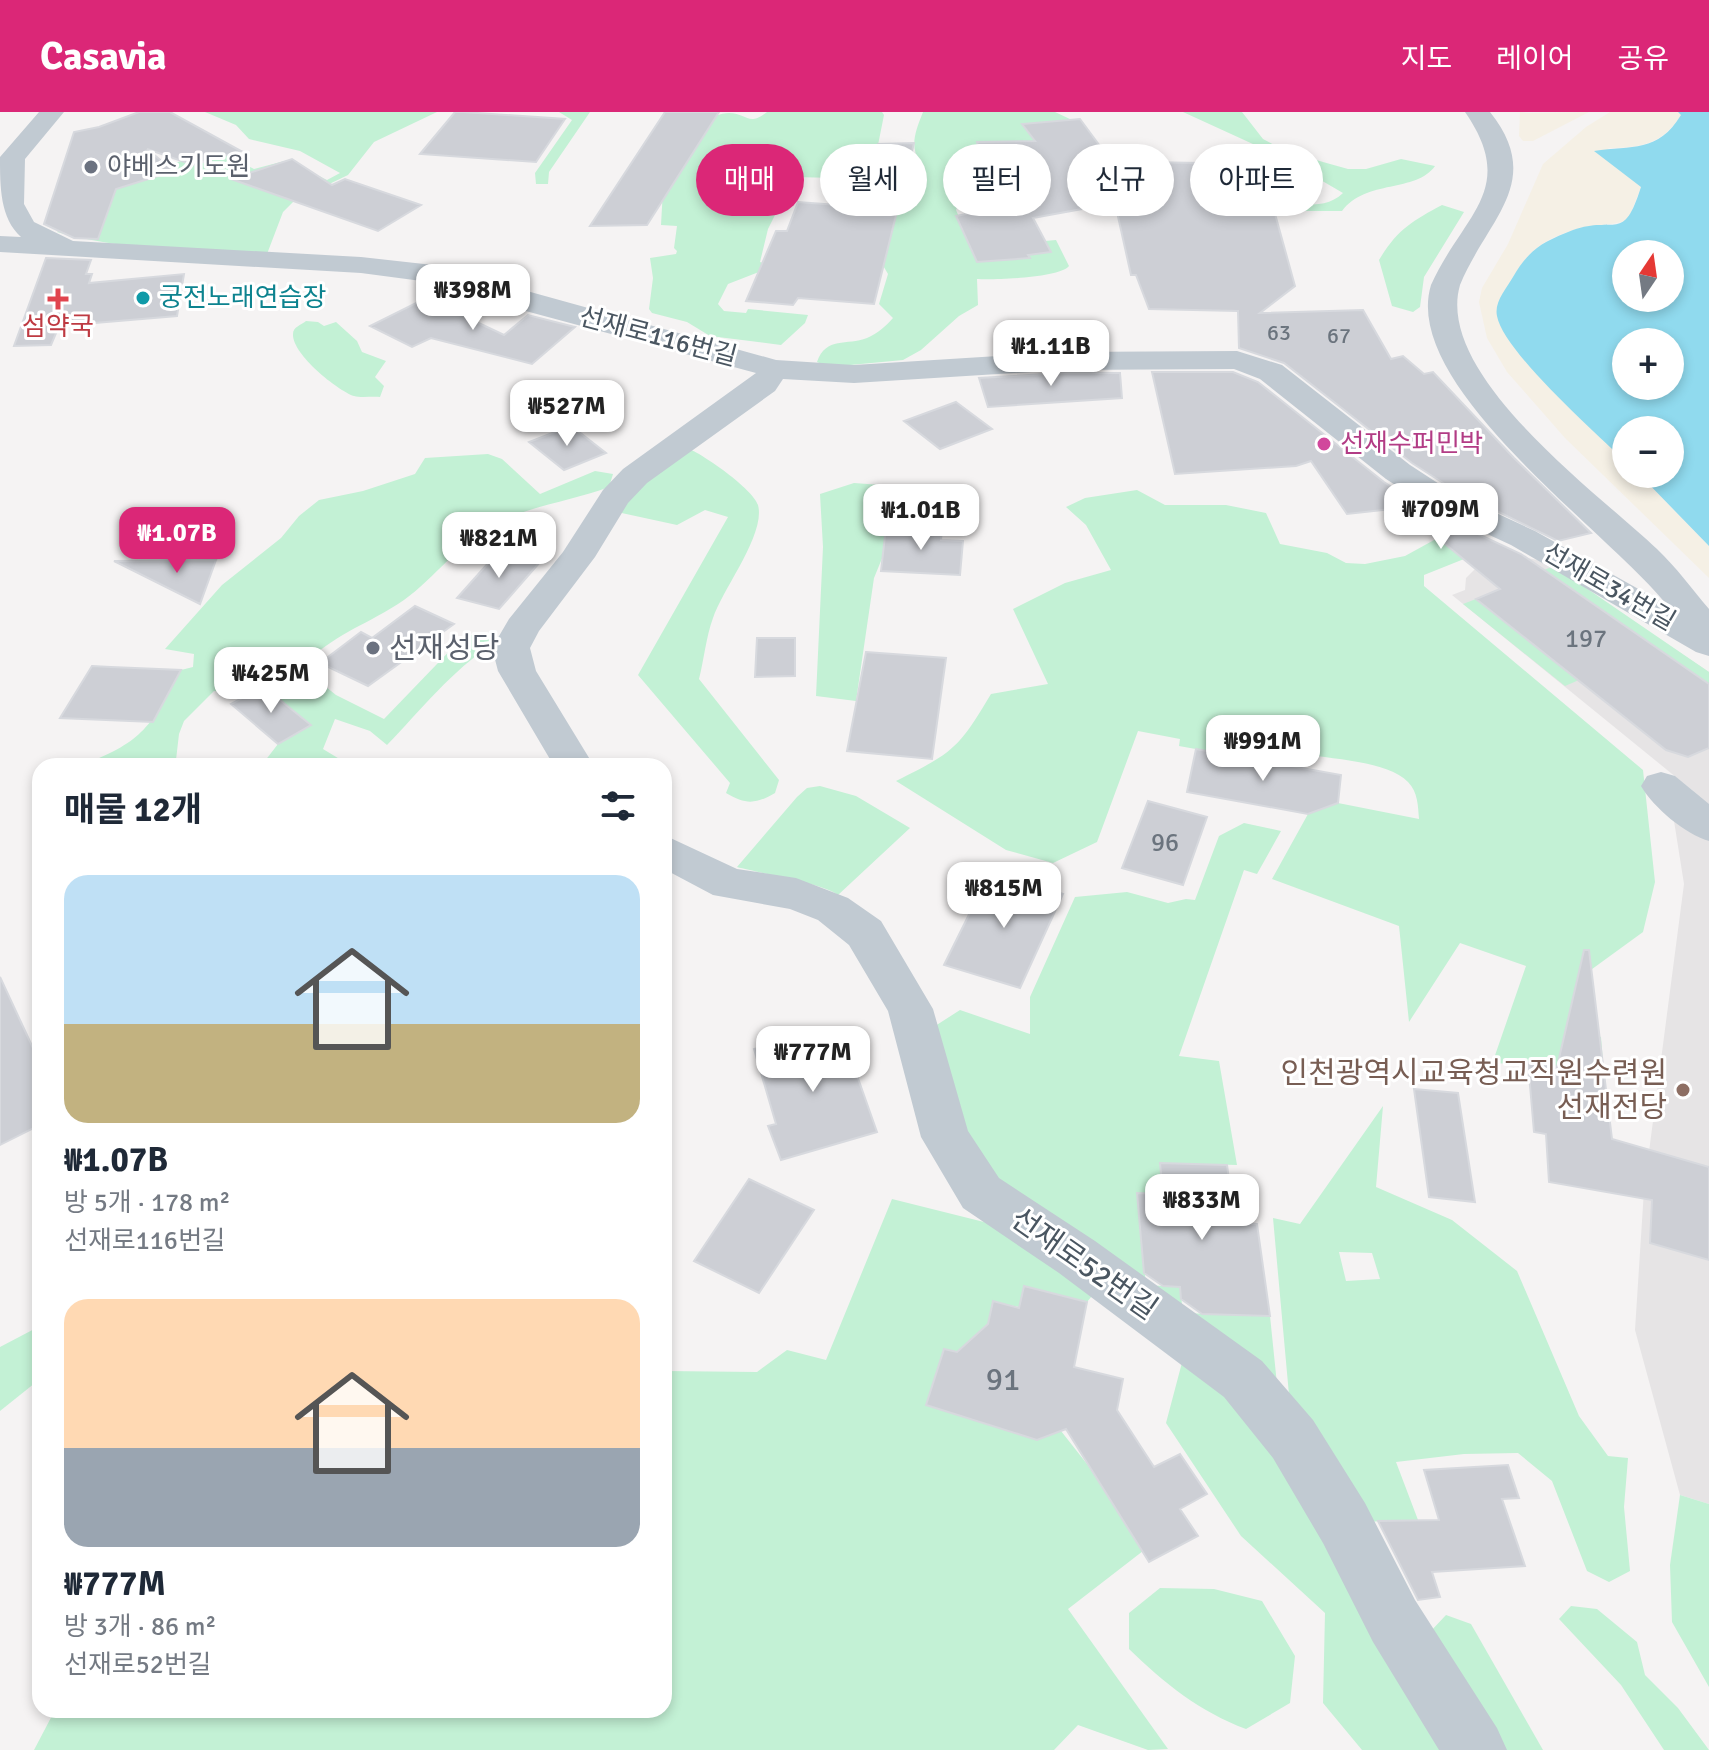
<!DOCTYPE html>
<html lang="ko">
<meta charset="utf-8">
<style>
:root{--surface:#fff;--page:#f2f2f3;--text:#1f2937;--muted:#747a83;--accent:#db2777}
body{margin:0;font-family:Signika,"Noto Sans KR",sans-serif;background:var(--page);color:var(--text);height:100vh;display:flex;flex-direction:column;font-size:30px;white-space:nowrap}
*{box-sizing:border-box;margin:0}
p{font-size:26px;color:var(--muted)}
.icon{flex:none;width:44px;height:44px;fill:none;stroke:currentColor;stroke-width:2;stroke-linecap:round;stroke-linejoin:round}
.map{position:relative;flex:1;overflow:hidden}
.sheet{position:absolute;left:32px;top:646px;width:640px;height:960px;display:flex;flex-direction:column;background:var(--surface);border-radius:24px;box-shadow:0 4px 12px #0003}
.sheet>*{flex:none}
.hud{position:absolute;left:696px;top:32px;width:760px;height:72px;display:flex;gap:16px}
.needle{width:52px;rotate:13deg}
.controls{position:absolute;left:1612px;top:128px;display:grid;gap:16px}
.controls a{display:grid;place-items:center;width:72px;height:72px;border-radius:50%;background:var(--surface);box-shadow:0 4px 12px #0003;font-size:40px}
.price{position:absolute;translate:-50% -68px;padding:0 18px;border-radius:16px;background:#fff;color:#222;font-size:26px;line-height:52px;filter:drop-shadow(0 2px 4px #0008)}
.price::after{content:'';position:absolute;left:50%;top:48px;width:24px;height:18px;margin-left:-12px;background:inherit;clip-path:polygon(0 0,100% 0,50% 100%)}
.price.on{background:var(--accent);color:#fff}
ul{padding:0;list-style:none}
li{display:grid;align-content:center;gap:16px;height:424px;padding:0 32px}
li span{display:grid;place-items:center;height:248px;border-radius:24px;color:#555}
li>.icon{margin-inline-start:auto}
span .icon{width:144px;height:144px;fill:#fffc;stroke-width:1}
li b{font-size:34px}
h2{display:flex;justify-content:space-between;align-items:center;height:96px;padding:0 32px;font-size:34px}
.pill{padding:0 28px;border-radius:36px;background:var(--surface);box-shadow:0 4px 12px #0003;font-size:28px;line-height:72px}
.pill.on{background:var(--accent);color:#fff}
header{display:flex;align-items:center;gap:48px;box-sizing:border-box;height:112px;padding:0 40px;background:var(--accent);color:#fff}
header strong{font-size:38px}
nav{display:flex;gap:44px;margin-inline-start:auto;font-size:28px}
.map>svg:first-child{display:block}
</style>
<header>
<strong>Casavia</strong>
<nav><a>지도</a><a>레이어</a><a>공유</a></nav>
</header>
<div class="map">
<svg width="1709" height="1638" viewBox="0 0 1709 1638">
<rect width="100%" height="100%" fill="#f5f3f3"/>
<path fill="#e6e4e5" d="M1523,445L1542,449L1709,560V1392L1680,1383L1635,1218L1644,1078L1684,772L1671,690L1693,679L1452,483L1465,478L1466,466L1476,456Z"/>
<path fill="#c3f1d5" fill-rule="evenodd" d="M205,0H437L374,30L348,63L294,89L283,100L267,142C198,138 124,139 57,120L66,113L106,106L119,69L125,66L132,72L174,59L168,53L218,38L254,57L292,47L246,63L271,80L319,64L327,68L340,61L300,39L249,27L236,13Z
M559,0H590L549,60L548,72H536L535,61L572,8Z
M767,0H882L884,3L876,43L881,51L877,67L794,65L768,117L760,150L774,154L728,172L718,192L724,199L746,201L748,197L808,203L805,211L781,233L710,224L687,210L652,201L649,197L653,166L650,146L676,142L677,139L674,136L677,114L661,113L663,77L670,57L682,58L702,7C710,6 721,1 729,1C747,1 748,15 767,0Z
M923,0H1055L1072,8L1023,12L1037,32L1026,29L977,31L983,71L986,75L996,77L998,86L959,91L956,98L959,105L1029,145L1028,143L1050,140L1045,129L1056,128L1069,154C1060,166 993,168 977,167L978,193L959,204L921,238L903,248L829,255L817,250C826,224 847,234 867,226C877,222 886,214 893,206L879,192L888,162L881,150L899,89L920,50C909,34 916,18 923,0Z
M1183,0H1242L1263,27L1282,37L1323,50L1348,57H1366L1401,47L1435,54C1416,81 1366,67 1342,99H1291L1287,93C1307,92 1328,96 1343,81L1281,45Z
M1442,93L1464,100L1424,165L1420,195L1413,200L1392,194L1379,148C1397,118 1412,109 1442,93Z
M306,209L318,210L324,214L336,210L357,229L362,240L386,249L375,265L384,274L380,285C373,284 361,286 354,284C337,278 292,242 293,222C293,215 301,213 306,209Z
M687,336C703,342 753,377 758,393C766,422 722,478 713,506C706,525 704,547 699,567L779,668L775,681C756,692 746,693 726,681L730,671L638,563L728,405L705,398L677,413L617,400L638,370Z
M488,342L502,347L540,382L595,359L613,362L609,375C569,390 525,394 487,416C454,436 431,471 398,492C360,516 336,521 301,555L336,583L384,607L463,525L486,520L493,532C452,558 421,598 387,633L370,619L335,607L323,637L351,654H261L278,632L311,613L264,574L236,581L214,579L184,609L179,622L176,648L162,654H80C144,629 149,617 181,558L193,555L194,542L165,537L222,473L281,426L299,404L319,388L363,379L415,362L425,346Z
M854,371L881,373L907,384L886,415L883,444L874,466L856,589L816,584L823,435L820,382Z
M1137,378L1165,393H1226L1266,401L1280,432L1327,441L1346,451L1365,452L1405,444L1465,411L1487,418L1446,432L1464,447L1424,463V474L1643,658L1655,770L1643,820L1577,868L1567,914L1601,925L1604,963L1528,950L1492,952L1526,854L1460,831L1409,910L1399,814L1272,767L1308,702L1338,691L1419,707C1418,694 1418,680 1408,670C1388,649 1331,647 1303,642L1301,656L1179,634L1180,627L1138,619L1097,730L1053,751L1006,738L896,669C954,640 958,637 991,582L1048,572L1013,497L1065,471L1111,458L1086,413L1066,395L1085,386Z
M1554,454L1709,560V572L1544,458Z
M1476,487L1579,568L1565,574L1463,492Z
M820,674L856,684L910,716L838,783C825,772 759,761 737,755L797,685L807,676Z
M1244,711L1281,719L1257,762L1244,758L1179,944L1219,949L1237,1053L1161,1051L1163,1082L1137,1081L1146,1173L1180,1175L1183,1201L1270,1204L1278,1282L1010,1082L962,1028L932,916L960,898L1030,922V885L1075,785L1127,780L1168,791L1186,787L1195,788L1219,724Z
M1383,994L1376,1075L1452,1108L1517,1159L1579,1304L1608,1344L1628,1346L1624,1395L1630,1459L1609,1470L1587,1459L1552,1369L1518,1341L1464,1342L1396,1350L1418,1408L1360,1410L1293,1327L1273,1106L1300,1112ZM1339,1140L1372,1141L1380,1167L1346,1169Z
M892,1087L992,1112L1096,1179L1087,1190L1024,1175L1019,1195L993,1190L984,1227L1037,1328L1061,1319L1087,1352L1143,1439L1068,1497L1168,1637L1148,1638L1078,1613L1054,1638H34L55,1598H94L91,1605L101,1598H664V1259L757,1260L787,1238L826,1248Z
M40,1214V1267L0,1299V1235Z
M1184,1243L1239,1288L1457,1638H1362L1323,1591L1325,1501L1241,1424L1166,1311Z
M1680,1383L1709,1392V1575L1672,1510L1670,1453Z
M1160,1476L1214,1477L1262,1489L1295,1544L1290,1591L1246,1617C1200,1600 1164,1571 1129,1537V1501Z
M1571,1494L1597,1497L1637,1530L1645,1563L1678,1596L1709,1638H1664L1621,1573L1559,1507Z
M1446,1503L1471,1512L1543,1638H1497L1430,1520Z"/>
<path fill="#f5f0e5" d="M1520,0L1528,1L1589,0L1533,29H1523L1519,24Z
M1610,0H1678L1681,3C1663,32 1640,36 1608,36L1641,75L1628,108C1611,114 1594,112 1578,117C1529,130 1522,150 1498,191L1626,349V362H1639L1709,434V466L1565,326L1507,260L1487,226L1479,190L1482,176L1508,132L1543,52L1586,15Z"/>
<path fill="#90daee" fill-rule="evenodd" d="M1678,0H1709V434L1639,362H1670V318H1626V350C1597,322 1503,239 1497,204C1494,190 1506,177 1513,165C1530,136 1543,130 1573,118C1616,103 1623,132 1641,75L1594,39C1632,33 1658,41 1681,3ZM1626,142H1670V186H1626ZM1626,230H1670V274H1626Z"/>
<path fill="#cdcfd5" stroke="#d7d9de" stroke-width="2" d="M139,0H170L241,39L193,53L147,37L174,59L116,77L98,127L74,126L44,112L74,20L99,15Z
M455,0H463L565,7L536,50L420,42Z
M665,0H719L647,113L590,114Z
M1080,7L1114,53L1144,50L1201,51L1205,73H1237L1241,90L1272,91L1295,174L1260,201L1363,198L1391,247L1403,244L1424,262L1433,260L1514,346L1591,421L1558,429L1454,378L1412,351L1284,251L1239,236L1238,199L1149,197L1136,163H1131L1115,91L1033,106L1051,140L1028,143L1030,146L977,150L956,104L991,97L977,30L1035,29L1022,12Z
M914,31L874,192L798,186L793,193L746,189L776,119H787L798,90L865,95L878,32Z
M292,47L332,73L345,67L421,93L378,119L231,67Z
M46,146L91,148L86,162H92L89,171L184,162L177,204L59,214L51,233L14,234Z
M426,186L504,223L528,203L575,215L532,252L431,226L412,235L370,214Z
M1152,260H1233L1258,270L1384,370L1427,398L1521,442L1709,572V636L1688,645L1666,638L1476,487L1500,477L1401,396L1347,402L1311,349L1296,354L1175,362Z
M1064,261H1120L1122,286L988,295L979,266Z
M956,290L992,317L940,337L904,309Z
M565,316H574L606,341L564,358L529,330Z
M886,415L942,418L941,428L963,429L960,463L881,459Z
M499,439L540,450L499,497L457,486Z
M216,448L200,492L114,449Z
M415,494L454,512L368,574L320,551L361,520L372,526Z
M757,526H795V564L755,565Z
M866,540L946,546L932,647L847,639Z
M92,554L111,555L181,558L153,610L60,606Z
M264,574L285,592L311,613L278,632L231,592Z
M1196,637L1341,663L1338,691L1308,702L1187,680Z
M1148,689L1207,705L1183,773L1122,756Z
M990,760L1063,782L1020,876L944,853Z
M1584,838H1589L1612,1027L1709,1055V1148L1650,1131L1652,1088L1549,1070L1546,1022L1534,1020L1528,950L1557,955Z
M0,865L40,951V1013L0,1033Z
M841,918L877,1020L781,1048L768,1014L776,1012L754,937Z
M1414,977L1458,981L1475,1090L1429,1085Z
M1160,1051L1227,1053L1235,1111L1257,1112L1270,1204L1202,1202L1181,1187L1180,1175L1163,1174L1144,1161L1137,1081L1163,1082Z
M749,1067L814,1098L759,1181L694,1149Z
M1024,1174L1087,1190L1074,1255L1123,1267L1117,1298L1154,1355L1180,1342L1207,1382L1180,1397L1198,1424L1149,1450L1066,1317L1037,1328L926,1293L944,1237L957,1240L988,1212L993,1189L1019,1196Z
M1508,1353L1519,1386L1502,1387L1525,1454L1432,1460L1440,1485L1418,1488L1378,1409L1439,1408L1424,1358Z"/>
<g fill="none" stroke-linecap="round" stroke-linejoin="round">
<path fill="#c1cad2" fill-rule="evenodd" d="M39,0H64L25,47L24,92L34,110L73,129L361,145L433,153L776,248L854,253L1064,240L1237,239L1282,253L1410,353L1453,381L1535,419L1667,493C1609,420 1400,274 1431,173C1463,102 1519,78 1465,0H1490C1546,70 1487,107 1460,173C1434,263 1599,382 1657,437C1676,455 1692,477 1709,497V544L1696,540L1511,433L1429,395L1386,367L1260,267L1234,257L1064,258L854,271L783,267L775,279L647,371L628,391L595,445L539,519L530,536L536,559L594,654H554L498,559L492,536L509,507L563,440L603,378L623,357L756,261L496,191L429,170L361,161L0,140V124L21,125C0,106 0,75 0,45Z
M1661,660L1675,664L1709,692V729C1685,722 1654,696 1641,674L1647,664Z
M664,723L737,757L796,766L848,786L881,809L933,897L968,1019L999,1066L1095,1129L1262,1249L1313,1308L1365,1391L1415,1488L1497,1616L1507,1638H1439L1373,1530L1323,1431L1273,1346L1224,1285L1059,1161L963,1096L921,1025L888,899L849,833L818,808L790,797L713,783L664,757Z"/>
</g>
<g fill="#6b7280" stroke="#fff" stroke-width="3">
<circle cx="91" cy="55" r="8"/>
<circle cx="373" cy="536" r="8"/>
</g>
<circle fill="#0f9aa8" stroke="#fff" stroke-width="3" cx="143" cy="186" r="8"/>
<path fill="#e0444e" stroke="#fff" stroke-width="3" d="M54 175h8v8h8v8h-8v8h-8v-8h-8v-8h8z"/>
<circle fill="#d1479c" stroke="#fff" stroke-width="3" cx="1324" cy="332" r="8"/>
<circle fill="#8d6e63" stroke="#fff" stroke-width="3" cx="1683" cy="978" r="8"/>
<g text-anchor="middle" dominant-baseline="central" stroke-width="6" stroke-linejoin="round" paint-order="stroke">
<g font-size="22" fill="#6b747e">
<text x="1279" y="220">63</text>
<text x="1339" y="223">67</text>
</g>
<g font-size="26" fill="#5b616d" stroke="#fff" text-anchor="start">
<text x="107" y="55">야베스기도원</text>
</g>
<g font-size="26" fill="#0d838f" stroke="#fff" text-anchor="start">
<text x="159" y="186">궁전노래연습장</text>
</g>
<g font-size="26" fill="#be3a42" stroke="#fff">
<text x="58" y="215">섬약국</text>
</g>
<g font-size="26" fill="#4a5661" stroke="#fff">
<text transform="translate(658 225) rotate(15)">선재로116번길</text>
<text transform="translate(1609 475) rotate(30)">선재로34번길</text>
</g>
<g font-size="26" fill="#b23c85" stroke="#fff" text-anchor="start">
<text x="1340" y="332">선재수퍼민박</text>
</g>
<g font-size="26" fill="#6b747e">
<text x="1586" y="527">197</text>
<text x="1165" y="731">96</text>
</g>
<g font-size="30" fill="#5b616d" stroke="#fff" text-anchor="start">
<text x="389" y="536">선재성당</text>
</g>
<g font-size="30" fill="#785e54" stroke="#fff" text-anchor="end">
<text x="1667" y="961">인천광역시교육청교직원수련원<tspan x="1667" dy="34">선재전당</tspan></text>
</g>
<g font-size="30" fill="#4a5661" stroke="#fff">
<text transform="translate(1084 1152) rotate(35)">선재로52번길</text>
</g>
<g font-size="32" fill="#6b747e">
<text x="1003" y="1267">91</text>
</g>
</g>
</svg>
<div class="controls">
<a><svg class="needle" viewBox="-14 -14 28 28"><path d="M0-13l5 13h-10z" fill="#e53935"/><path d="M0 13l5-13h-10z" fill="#747a83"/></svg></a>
<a>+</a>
<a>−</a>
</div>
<b class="price" style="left:473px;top:220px">₩398M</b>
<b class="price" style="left:1051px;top:276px">₩1.11B</b>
<b class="price" style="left:567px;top:336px">₩527M</b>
<b class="price" style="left:1441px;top:439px">₩709M</b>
<b class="price" style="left:921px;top:440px">₩1.01B</b>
<b class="price on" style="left:177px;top:463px">₩1.07B</b>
<b class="price" style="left:499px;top:468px">₩821M</b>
<b class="price" style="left:271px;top:603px">₩425M</b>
<b class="price" style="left:1263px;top:671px">₩991M</b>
<b class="price" style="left:1004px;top:818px">₩815M</b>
<b class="price" style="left:813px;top:982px">₩777M</b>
<b class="price" style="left:1202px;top:1130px">₩833M</b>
<div class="hud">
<a class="pill on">매매</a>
<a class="pill">월세</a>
<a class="pill">필터</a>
<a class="pill">신규</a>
<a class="pill">아파트</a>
</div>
<section class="sheet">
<h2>매물 12개<svg class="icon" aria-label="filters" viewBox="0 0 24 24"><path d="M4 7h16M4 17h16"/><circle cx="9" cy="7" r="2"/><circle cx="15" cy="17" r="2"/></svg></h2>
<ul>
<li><span style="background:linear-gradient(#bfe0f5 60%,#c2b280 0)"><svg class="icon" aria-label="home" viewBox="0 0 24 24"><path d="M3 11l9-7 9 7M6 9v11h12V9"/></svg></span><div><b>₩1.07B</b><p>방 5개 · 178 m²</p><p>선재로116번길</p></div></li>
<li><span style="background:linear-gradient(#ffd9b3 60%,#9aa5b1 0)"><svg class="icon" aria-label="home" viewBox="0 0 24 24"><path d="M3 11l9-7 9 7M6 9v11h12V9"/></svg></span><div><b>₩777M</b><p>방 3개 · 86 m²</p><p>선재로52번길</p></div></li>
</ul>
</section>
</div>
